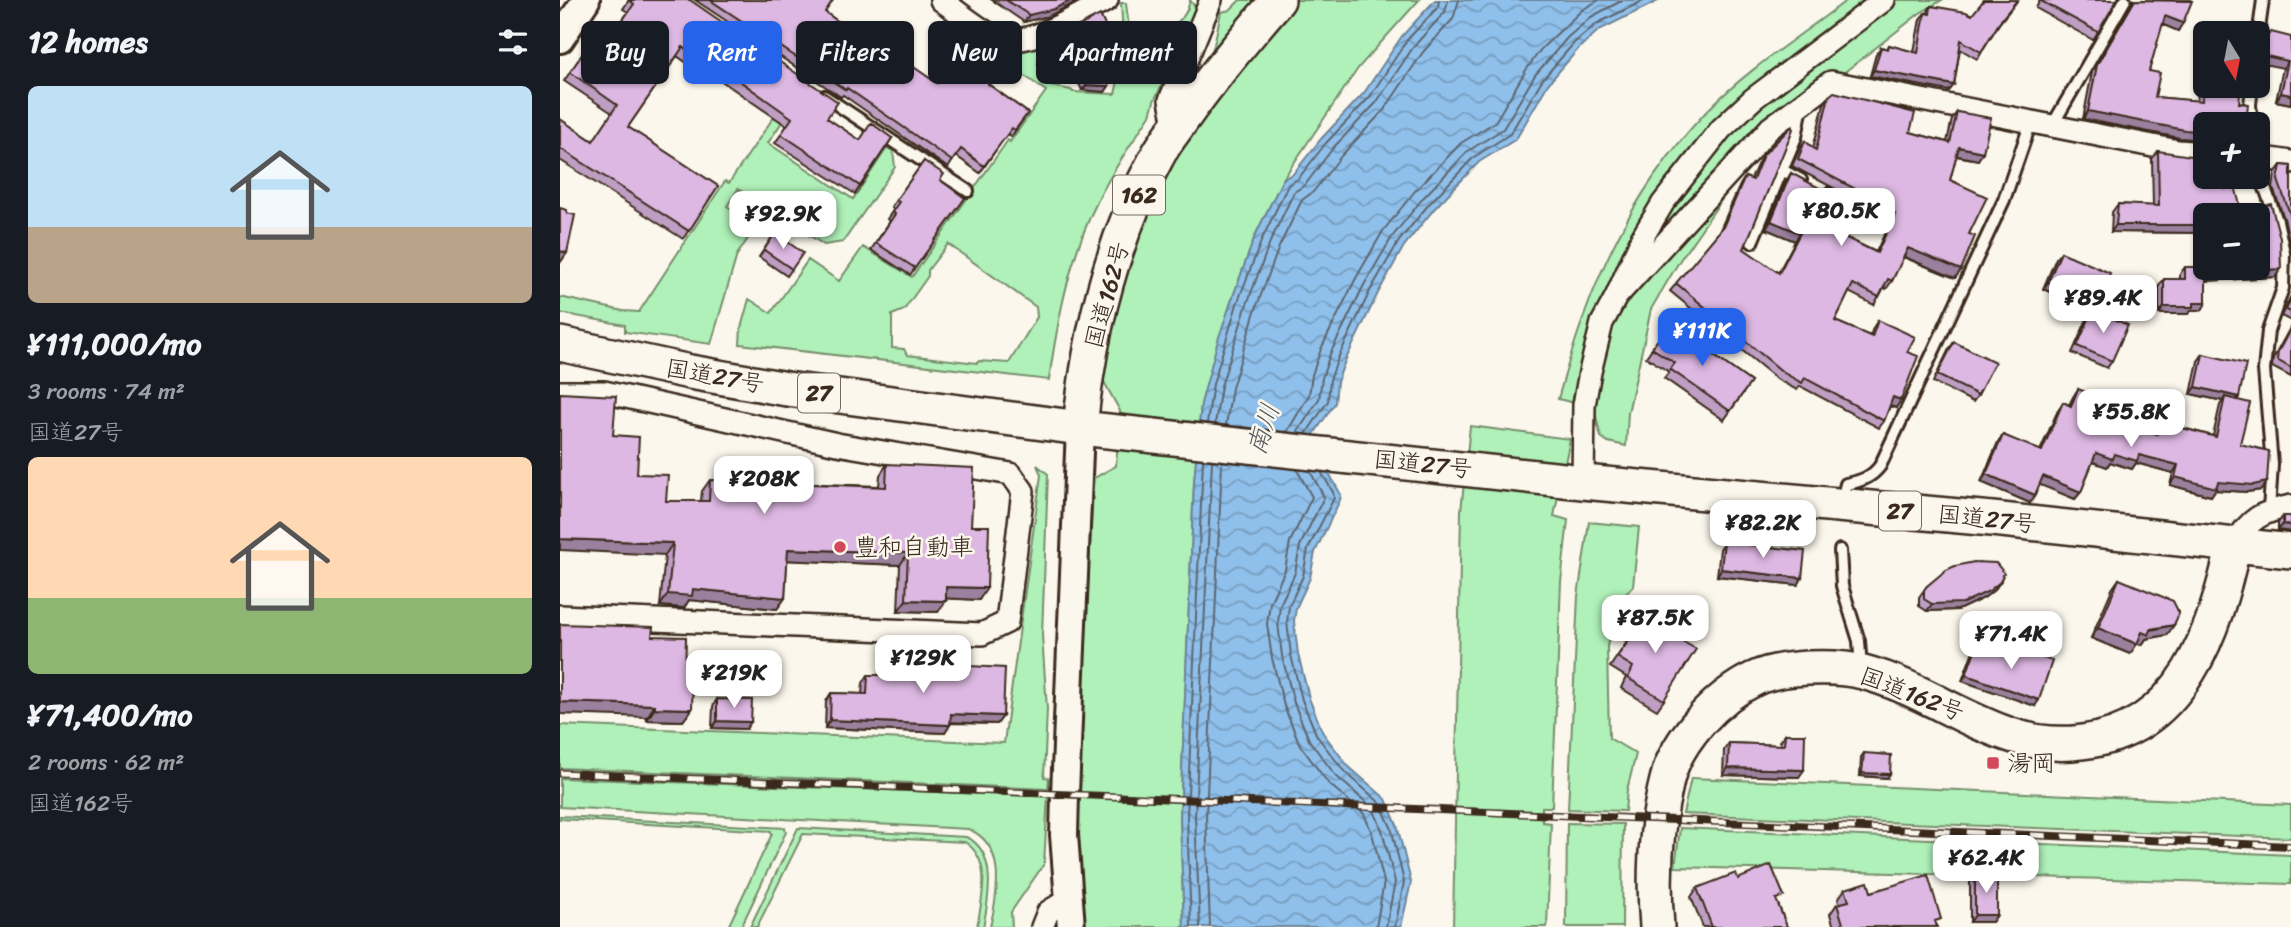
<!DOCTYPE html>
<meta charset="utf-8">
<style>
:root{--surface:#171b24;--page:#20242c;--text:#f1f3f6;--muted:#9ea1a6;--accent:#2563eb}
body{margin:0;font-family:Sriracha,"Klee One",sans-serif;background:var(--page);color:var(--text);height:100vh;display:flex;flex-direction:column;font-size:26px;white-space:nowrap}
*{box-sizing:border-box;margin:0}
p{font-size:23px;color:var(--muted)}
.icon{flex:none;width:38px;height:38px;fill:none;stroke:currentColor;stroke-width:2;stroke-linecap:round;stroke-linejoin:round}
.map{position:relative;flex:1;overflow:hidden}
.sheet{display:flex;flex-direction:column;background:var(--surface);width:560px}
.sheet>*{flex:none}
.top-card{position:absolute;left:21px;top:21px;width:665px;height:63px;display:flex;gap:14px}
.needle{width:46px;rotate:170deg}
.tools{position:absolute;left:1633px;top:21px;display:grid;gap:14px}
.tools a{display:grid;place-items:center;width:77px;height:77px;border-radius:10px;background:var(--surface);box-shadow:0 2px 5px #0004;font-size:35px}
.price{position:absolute;translate:-50% -60px;padding:0 16px;border-radius:14px;background:#fff;color:#222;font-size:23px;line-height:46px;filter:drop-shadow(0 2px 4px #0008)}
.price::after{content:'';position:absolute;left:50%;top:42px;width:21px;height:16px;margin-left:-10px;background:inherit;clip-path:polygon(0 0,100% 0,50% 100%)}
.price.selected{background:var(--accent);color:#fff}
ul{padding:0;list-style:none}
li{display:grid;align-content:center;gap:14px;height:371px;padding:0 28px}
li span{display:grid;place-items:center;height:217px;border-radius:10px;color:#555}
li>.icon{margin-inline-start:auto}
span .icon{width:126px;height:126px;fill:#fffc;stroke-width:1}
li b{font-size:30px}
h2{display:flex;justify-content:space-between;align-items:center;height:84px;padding:0 28px;font-size:30px}
.pill{padding:0 24px;border-radius:10px;background:var(--surface);box-shadow:0 2px 5px #0004;font-size:24px;line-height:63px}
.pill.selected{background:var(--accent);color:#fff}
main{display:flex;flex:1;min-height:0}
.map>svg:first-child{display:block}
</style>
<main>
<section class="sheet">
<h2>12 homes<svg class="icon" aria-label="filters" viewBox="0 0 24 24"><path d="M4 7h16M4 17h16"/><circle cx="9" cy="7" r="2"/><circle cx="15" cy="17" r="2"/></svg></h2>
<ul>
<li><span style="background:linear-gradient(#bfe0f5 65%,#b9a48a 0)"><svg class="icon" aria-label="home" viewBox="0 0 24 24"><path d="M3 11l9-7 9 7M6 9v11h12V9"/></svg></span><div><b>¥111,000/mo</b><p>3 rooms · 74 m²</p><p>国道27号</p></div></li>
<li><span style="background:linear-gradient(#ffd9b3 65%,#8fb573 0)"><svg class="icon" aria-label="home" viewBox="0 0 24 24"><path d="M3 11l9-7 9 7M6 9v11h12V9"/></svg></span><div><b>¥71,400/mo</b><p>2 rooms · 62 m²</p><p>国道162号</p></div></li>
</ul>
</section>
<div class="map">
<svg width="1731" height="927" viewBox="0 0 1731 927">
<defs>
<pattern id="water-waves" width="16" height="10" patternUnits="userSpaceOnUse" patternTransform="scale(1.75)"><rect width="16" height="10" fill="#8fc0eb"/><path d="M0 5q4-4 8 0t8 0" fill="none" stroke="#769cbe"/></pattern>
</defs>
<rect width="100%" height="100%" fill="#fbf7ec"/>
<filter id="ink" filterUnits="userSpaceOnUse"><feTurbulence type="fractalNoise" baseFrequency=".0143" numOctaves="2"/><feDisplacementMap in="SourceGraphic" scale="14" xChannelSelector="R" yChannelSelector="G"/><feConvolveMatrix kernelMatrix="1 2 1 2 8 2 1 2 1" color-interpolation-filters="sRGB"/></filter>
<g filter="url(#ink)">
<path fill="#b0f1b9" stroke="#768e6c" stroke-width="2" fill-rule="evenodd" d="M630,0L638,10L594,101L590,115C572,143 553,169 539,198C510,255 498,317 489,380L180,344L181,328L189,299L211,313L248,260L279,281L303,247L352,277L448,140L450,142L486,91L446,63L448,55L488,38L493,46L491,53L478,63L487,66L505,59L509,67L508,74H491V86L511,90L513,92L555,94L564,55L561,3H566L569,28C596,31 624,32 630,0ZM388,244L476,307L477,317L449,363L419,361L417,363L347,355L344,349L332,348V315L344,310L368,276V270Z
M680,0H702L646,68L654,45L661,12L670,10Z
M735,0H859L799,67L723,179L695,236L671,302L641,404L634,482L620,817L624,927H524L517,803L533,488L534,478L556,466L560,411L543,380L555,315L574,249L608,162L699,41Z
M1287,0H1308L1187,92L1119,165L1015,403L998,399C1028,289 1066,198 1145,113C1186,70 1240,36 1287,0Z
M1338,0H1382L1360,13L1281,75L1078,267L1109,210L1167,135L1199,105Z
M234,87L242,92L208,143L293,199L327,148L333,151L335,167L283,242L264,245L178,189L167,206L186,219L189,237L177,255L151,344L65,332V325L0,313V297L63,311L79,312L165,181L169,183Z
M1181,172L1120,260L1091,309L1068,413L1066,446L1048,442L1041,437L1033,405L1050,331L1064,306Z
M910,426L1010,439L994,516L1008,520L1001,582L992,807H982V822L991,823L987,927H893L901,511Z
M477,465L488,474L482,635L487,709L484,777L489,778L488,789L0,768V725L444,743L481,475Z
M1029,522L1079,527L1073,586L1055,606L1047,647L1049,738L1076,754L1067,790L1065,811L1008,809L1018,596Z
M0,778L488,796L484,864L451,912L452,927H430C438,894 447,844 408,829L0,807Z
M1131,778L1731,805V838L1123,814Z
M0,816L225,828L226,832L181,927H168L212,834L211,831L0,819Z
M1007,823L1063,824L1062,927H1006Z
M238,828L406,837C438,851 429,899 423,927H417C422,898 433,861 405,842L243,834L197,927H190Z
M1120,828L1731,855V884L1115,867Z"/>
<path fill="url(#water-waves)" stroke="#6d8499" stroke-width="2" d="M875,0H1100L1039,30L1019,48L988,84L956,139L919,162L874,209L844,246L818,293L785,361L777,382L775,403L752,437L753,444L781,495L780,500L755,552L750,578L736,608L734,621L738,654L749,698L763,733L788,766L826,799L837,825L851,882L841,927H624L620,817L634,482L641,404L658,340L671,302L695,236L723,179L733,174L761,139L804,93L842,36Z"/>
<g fill="none" stroke-linecap="round" stroke-linejoin="round">
<path stroke="#5d6670" stroke-width="2" d="M647,423L653,384L677,304L702,239L728,185L738,179L766,143L809,98L847,40L878,7L879,0
M655,424L661,386L686,307L710,242L734,192L745,185L773,148L816,103L854,46L885,12L888,0
M666,425L672,388L695,311L719,247L742,200L753,192L782,155L825,109L863,52L893,19L899,0
M727,432L749,395L752,375L761,349L795,280L823,231L855,191L901,143L935,122L966,70L981,49L1022,10L1039,0
M737,433L759,399L762,378L770,354L804,285L832,237L863,198L908,151L943,129L975,75L1008,37L1031,17L1063,0
M746,434L768,401L770,380L778,358L811,289L839,241L869,204L914,157L950,134L982,80L1014,43L1036,24L1085,0
M737,470L752,497L730,542L725,570L710,603L707,624L712,658L724,706L740,745L768,783L804,814L812,833L824,882L816,927
M750,471L764,497L740,546L735,573L720,605L718,623L722,656L734,703L749,740L776,776L813,808L822,830L835,882L826,927
M761,472L773,492L774,498L748,549L743,576L729,606L727,622L731,655L742,700L757,736L783,770L820,803L831,827L844,882L835,927
M631,927L627,817L643,460
M640,927L635,817L652,461
M650,927L646,817L662,462"/>
<g stroke="#3b2a1e" stroke-width="16">
<path id="service" d="M1698,37L1703,0
M1692,86L1690,105L1692,124
M264,96L408,191
M1492,126L1565,0
M1698,169L1717,221L1724,253L1723,288L1708,331L1704,370L1712,465L1709,510
M1241,180L1222,170L1236,137L1242,106
M1268,194L1296,209
M1192,242L1222,170
M1285,488L1286,484C1301,481 1311,478 1320,466L1444,200L1471,122
M1280,550L1282,586L1299,641L1301,668"/>
</g>
<g stroke="#3b2a1e" stroke-width="26">
<path id="minor" d="M381,0C394,9 427,36 440,39C470,47 521,14 547,0
M616,129L610,100L651,0
M1698,157L1731,162
M1056,297L1210,128L1271,82L1618,151L1645,153
M0,392H44L277,444L451,474L463,491L447,622L422,634L0,616
M1023,482L1024,405L1030,372L1042,323L1056,297L1082,238L1103,203L1161,129L1193,99L1324,0
M1674,544C1691,518 1701,512 1731,506
M482,927L488,912L509,899"/>
</g>
<g stroke="#3b2a1e" stroke-width="32">
<path id="tertiary" d="M0,39L26,0
M511,927L504,835L505,794L520,428"/>
</g>
<g stroke="#3b2a1e" stroke-width="38">
<path id="trunk" d="M0,344L130,372L227,389L520,428L1023,482L1432,519L1731,551
M520,428C529,335 552,239 597,157C604,143 615,130 624,117C653,76 685,38 718,0
M1097,927C1093,878 1095,828 1107,780C1116,740 1158,696 1194,679C1220,666 1276,665 1303,672C1357,686 1402,720 1454,736C1476,743 1499,745 1522,742C1623,731 1655,630 1674,544"/>
</g>
<use href="#service" stroke="#fbf7ec" stroke-width="10"/>
<use href="#minor" stroke="#fbf7ec" stroke-width="21"/>
<use href="#tertiary" stroke="#fbf7ec" stroke-width="26"/>
<use href="#trunk" stroke="#fbf7ec" stroke-width="33"/>
<g stroke="#3b2a1e" stroke-width="8">
<path id="rail" d="M0,773L1731,846"/>
</g>
<use href="#rail" stroke="#fbf7ec" stroke-width="5" stroke-dasharray="16" stroke-linecap="butt"/>
</g>
<path fill="#be9ec2" stroke="#3b2a1e" stroke-width="2" fill-rule="evenodd" d="M69,0L267,118L299,140L332,138L295,194L215,143L227,126L137,64L134,68L117,56L68,127L158,186L123,239L0,160V119L33,141L52,113L4,81L35,36L46,44L68,12L63,9Z
M135,0H273L265,12L301,38L377,83L428,84L468,113L451,137L447,134L420,173L396,156L388,168L283,95L281,97Z
M432,0H520L489,16L464,22Z
M1424,0H1458L1439,24L1417,59L1400,49L1394,85L1389,91L1310,76L1316,54L1321,47L1327,49L1329,45L1354,52L1360,19L1365,13H1367L1371,6L1412,15Z
M1480,0H1557L1533,40L1476,8Z
M1572,0H1630L1618,31L1602,24L1589,71L1595,97L1637,101L1644,31L1649,23L1697,33H1645V140L1620,138L1523,119L1532,72L1572,4Z
M505,33L555,46L550,52L549,86L545,92L522,90L505,55L507,52L501,39Z
M1702,37H1731V104L1716,101L1723,68Z
M1269,96L1350,132L1387,142L1392,119L1397,112L1423,152L1418,160L1396,156L1390,180L1409,234L1401,270L1395,278L1343,257L1332,281L1326,289L1324,287L1314,305L1289,292L1275,321L1310,336L1313,328L1318,320L1347,352L1336,408L1330,406L1324,421L1319,428L1240,386L1237,390L1218,380L1110,291L1159,232L1180,185L1185,177L1191,179L1198,163L1203,155L1184,249L1218,273L1235,241L1206,229L1226,181L1231,173L1268,229L1316,252L1330,222L1304,209L1300,202L1232,166L1240,148L1245,141L1253,148L1264,104Z
M1598,151L1665,189L1682,213L1715,277L1646,281L1642,310H1631L1629,314H1599V286L1604,279H1620V274L1625,267H1642L1640,233L1551,232L1552,212L1558,204L1593,206L1592,159ZM1645,215L1698,268H1645Z
M364,161L380,180L405,198L350,275L311,250L330,221L327,219L334,209L331,207Z
M1721,165L1731,166V248L1724,218L1713,188L1715,173Z
M215,233L232,269L227,276L199,257Z
M1501,252L1538,303L1533,310L1552,361L1547,368L1512,353L1528,317L1533,310L1483,289L1496,258Z
M1731,296V321L1721,316Z
M1109,324L1191,382L1164,420L1104,378L1109,372L1086,357Z
M1731,326V377L1712,367L1713,359Z
M1394,342L1418,395L1413,402L1373,382L1389,349Z
M1643,354L1679,397L1677,400L1680,444L1707,482L1701,490L1687,492L1655,490L1651,496L1610,485L1613,473L1576,463L1572,469L1550,462L1547,467L1533,461L1521,492L1515,499L1480,484L1475,495L1470,503L1421,482L1438,442L1443,435L1480,451L1498,410L1503,402L1509,405L1513,397L1518,389L1533,412L1594,433L1600,422L1653,436L1660,405L1663,401L1631,394L1638,361Z
M53,435L77,474L106,501H141L142,491L150,480L319,486L320,475L327,464L411,526L419,600L386,598L378,612L338,611L340,565L227,560L225,598L217,609L129,600L124,608L100,606L105,555Z
M1723,516H1731V532L1718,530V523Z
M1164,542L1242,578L1238,585L1157,576L1160,549Z
M1559,579L1607,635L1586,639L1582,645L1577,643L1570,654L1531,638L1552,589Z
M1440,582L1435,589L1424,598L1398,610L1367,611L1359,606V597L1367,586Z
M1076,609L1100,629L1104,700L1097,710L1061,688L1066,677L1050,667L1067,642L1060,636L1069,619Z
M92,636L125,679L132,709L123,721L87,720Z
M1417,645L1452,658L1458,648L1475,706L1402,681L1413,651Z
M327,657L372,670L406,671L410,666L443,716L437,724L390,723L385,733L265,728L266,701L271,693L302,694L303,683L308,675H321V665Z
M157,699L186,729L152,728L153,706Z
M1225,734L1239,777L1163,775L1164,750L1169,743L1220,745V741Z
M1304,753L1327,778L1300,776L1301,757Z
M1415,875L1437,915L1432,922H1410V882Z
M1178,879L1218,904L1227,927H1143L1131,897L1137,888Z
M1285,889L1311,892L1377,925V927H1274L1270,914L1277,904H1280L1278,899Z"/>
<path fill="#9b819e" stroke="#3b2a1e" stroke-width="2" d="M512,0H520L489,16L464,22L469,15Z
M1605,16L1623,23L1618,31L1599,23Z
M1698,54L1728,61L1723,68L1698,63Z
M1314,70L1394,85L1389,91L1310,76Z
M527,85L549,86L545,92L522,90Z
M1721,93L1731,95V104L1716,101Z
M1528,111L1645,132V140L1620,138L1523,119Z
M1399,147L1423,152L1418,160L1393,155Z
M1211,221L1240,233L1235,241L1206,229Z
M1556,225H1645V226L1640,233L1551,232Z
M1348,248L1401,270L1395,278L1342,256Z
M0,251L7,253L0,263Z
M1721,269L1715,277L1643,281L1649,273Z
M1488,282L1538,303L1533,310L1483,289Z
M1634,303H1646L1642,310H1631L1629,314H1599L1604,307Z
M1636,387L1679,397L1674,404L1665,397L1663,401L1631,394Z
M1333,397L1341,400L1336,408L1328,405Z
M1536,453L1579,455L1618,465L1613,473L1576,463L1572,469L1550,462L1547,467L1530,461Z
M1426,474L1475,495L1470,503L1421,482Z
M1483,476L1521,492L1515,499L1478,484Z
M1615,477L1658,482H1707L1701,490L1687,492L1655,490L1651,496L1610,485Z
M1723,524L1731,525V532L1718,530Z
M0,539L113,543L105,555L0,550Z
M228,549L348,553L340,565L220,560Z
M1161,569L1242,578L1238,585L1157,576Z
M1440,582L1435,589L1424,598L1398,610L1367,611L1372,604Z
M386,587L427,588L419,600L378,598Z
M133,589L225,598L217,609L129,600L124,608L100,606L108,594Z
M346,600L386,601L378,612L338,611Z
M1614,625L1607,635L1586,639L1582,645L1574,643L1582,632Z
M1538,628L1577,644L1570,654L1531,638Z
M1406,675L1479,700L1475,706L1402,681Z
M0,702L95,705L87,717L0,714Z
M95,708L132,709L123,721L87,720Z
M391,714L443,716L437,724L385,722Z
M270,720L390,725L385,733L265,728Z
M157,721L191,722L186,729L152,728Z
M1168,768L1244,770L1239,777L1163,775Z
M1302,773L1330,774L1327,778L1300,776Z
M1415,915H1437L1432,922H1410Z"/>
<path fill="#ddb8e2" stroke="#3b2a1e" stroke-width="2" d="M69,0H130L278,102L267,118L300,140L311,123L332,138L300,186L221,134L232,118L143,55L140,59L123,47L68,127L158,186L129,231L0,148V119L33,141L57,105L10,72L35,36L46,44L74,4Z
M150,0H273L265,12L301,38L303,35L340,61L342,59L377,83L397,53L433,77L428,84L468,113L455,130L452,128L424,166L401,149L392,161L287,88L286,90Z
M446,0H512L494,9L469,15Z
M1424,0H1457L1441,20L1421,52L1401,40L1394,85L1314,70L1321,47L1328,49L1329,45L1358,53L1365,13L1370,14L1371,6L1406,12L1412,15Z
M1482,0H1557L1538,32L1481,1Z
M1575,0L1632,1L1623,23L1605,16L1589,71L1600,73L1595,97L1642,101L1645,67V86H1681L1679,103L1688,104L1686,124H1645V132L1625,130L1528,111L1537,65Z
M540,15L555,46L550,49L549,86L527,85L509,50L512,48L505,33Z
M1649,23L1695,29L1697,33H1648Z
M1711,32L1731,37V95L1721,93L1728,61L1698,54V34L1702,37L1707,36Z
M1274,92L1355,113L1350,132L1390,143L1397,112L1431,118L1423,152L1399,147L1390,180L1427,197L1409,234L1415,236L1401,270L1348,248L1332,281L1328,279L1319,297L1293,284L1275,321L1312,337L1318,320L1355,337L1347,352L1358,356L1341,400L1333,397L1324,421L1245,378L1242,383L1224,373L1116,283L1163,227L1185,177L1193,180L1203,155L1231,127L1233,129L1184,249L1219,273L1240,233L1211,221L1231,173L1280,199L1268,229L1317,253L1335,214L1309,201L1305,194L1238,159L1245,141L1256,150L1269,96Z
M1598,151L1645,158V177H1664L1665,189L1675,186L1682,213L1711,204L1720,238L1721,269L1649,273L1648,268H1698V215H1645V225H1556L1558,204L1599,206Z
M364,161L384,174L380,180L405,198L355,268L316,243L335,214L332,212L339,202L336,200Z
M1721,165L1731,166V217L1718,180Z
M0,208L7,210V213L15,215L7,253L0,251Z
M215,233L243,253L232,269L204,250Z
M1501,252L1550,273L1538,303L1488,282Z
M1625,267H1645V268H1646V303H1634V307H1604V279H1625Z
M1731,299V312L1726,310Z
M1533,310L1568,325L1552,361L1517,346Z
M1109,324L1191,382L1170,411L1110,369L1115,363L1092,348Z
M1731,328V368L1717,360L1718,352Z
M1394,342L1435,362L1418,395L1377,375Z
M1643,354L1686,364L1679,397L1636,387Z
M1518,389L1538,397L1533,412L1597,434L1600,422L1656,437L1665,397L1690,403L1680,444L1709,451L1707,482L1693,485L1658,482L1656,488L1615,477L1618,465L1579,455L1577,461L1554,454L1552,459L1536,453L1521,492L1483,476L1475,495L1426,474L1443,435L1482,451L1503,402L1511,406Z
M0,393L56,396L53,435L79,437L77,474L108,475L106,501H149L150,480L326,487L327,464L414,468L411,526H429L427,588L386,587V601L346,600L348,553L228,549L225,598L133,589L132,596L108,594L113,543L0,539Z
M1723,516H1731V525L1723,524Z
M1164,542L1245,551L1242,578L1161,569Z
M1414,562L1436,563L1444,573L1440,582L1429,591L1403,603L1372,604L1364,599V590L1367,586L1386,570L1395,566Z
M1559,579L1613,601L1619,613L1614,625L1591,629L1589,635L1582,632L1577,644L1538,628Z
M1076,609L1103,624L1100,629L1136,649L1104,700L1068,678L1073,667L1057,657L1075,632L1068,626Z
M0,624L93,627L92,636L126,637L125,679H133L132,709L95,708V705L0,702Z
M1417,645L1454,658L1458,648L1492,661L1479,700L1406,675Z
M327,657L373,659L372,670L410,671V666L445,668L443,716L391,714L390,725L270,720L271,693L307,694L308,675H326Z
M157,699L192,700L191,722L157,721Z
M1225,734H1245L1244,770L1168,768L1169,743L1224,745Z
M1304,753L1331,755L1330,774L1302,773Z
M1211,865L1224,896L1216,899L1227,927H1152L1137,888L1176,873L1178,879Z
M1368,875L1381,919L1375,921L1377,927H1284L1277,904L1289,901L1285,889L1308,882L1311,892Z
M1415,875H1437V915H1415Z"/>
</g>
<g fill="#d1495b" stroke="#fbf7ec" stroke-width="2.5">
<circle cx="280" cy="547" r="7"/>
<rect x="1426" y="756" width="14" height="14" rx="3.5"/>
</g>
<g text-anchor="middle" dominant-baseline="central" stroke-width="5" stroke-linejoin="round" paint-order="stroke">
<g fill="#fbf7ec" stroke="#75685c" stroke-width="2">
<rect x="553" y="175.5" width="52" height="39" rx="5"/>
<rect x="238" y="373.5" width="42" height="39" rx="5"/>
<rect x="1319" y="491.5" width="42" height="39" rx="5"/>
</g>
<g font-size="23" font-weight="bold" fill="#3b2a1e">
<text x="579" y="195">162</text>
<text x="259" y="393">27</text>
<text x="1340" y="511">27</text>
</g>
<g font-size="24" fill="#3b2a1e" stroke="#fbf7ec">
<text transform="translate(547 295) rotate(-75)">国道162号</text>
<text transform="translate(155 376) rotate(10)">国道27号</text>
<text transform="translate(863 464) rotate(6)">国道27号</text>
<text transform="translate(1427 519) rotate(6)">国道27号</text>
<text transform="translate(1352 694) rotate(21)">国道162号</text>
</g>
<g font-size="24" fill="#3b2a1e" stroke="#fbf7ec" text-anchor="start">
<text x="294" y="547">豊和自動車</text>
<text x="1447" y="763">湯岡</text>
</g>
<g font-size="26" font-style="italic" fill="#54575c" stroke="#fbf7ec">
<text transform="translate(703 429) rotate(-72)">南川</text>
</g>
</g>
</svg>
<div class="tools">
<a><svg class="needle" viewBox="-14 -14 28 28"><path d="M0-13l5 13h-10z" fill="#e53935"/><path d="M0 13l5-13h-10z" fill="#9ea1a6"/></svg></a>
<a>+</a>
<a>−</a>
</div>
<b class="price" style="left:1281px;top:248px">¥80.5K</b>
<b class="price" style="left:223px;top:251px">¥92.9K</b>
<b class="price" style="left:1543px;top:335px">¥89.4K</b>
<b class="price selected" style="left:1142px;top:368px">¥111K</b>
<b class="price" style="left:1571px;top:449px">¥55.8K</b>
<b class="price" style="left:204px;top:516px">¥208K</b>
<b class="price" style="left:1203px;top:560px">¥82.2K</b>
<b class="price" style="left:1095px;top:655px">¥87.5K</b>
<b class="price" style="left:1451px;top:671px">¥71.4K</b>
<b class="price" style="left:363px;top:695px">¥129K</b>
<b class="price" style="left:174px;top:710px">¥219K</b>
<b class="price" style="left:1426px;top:895px">¥62.4K</b>
<div class="top-card">
<a class="pill">Buy</a>
<a class="pill selected">Rent</a>
<a class="pill">Filters</a>
<a class="pill">New</a>
<a class="pill">Apartment</a>
</div>
</div>
</main>
